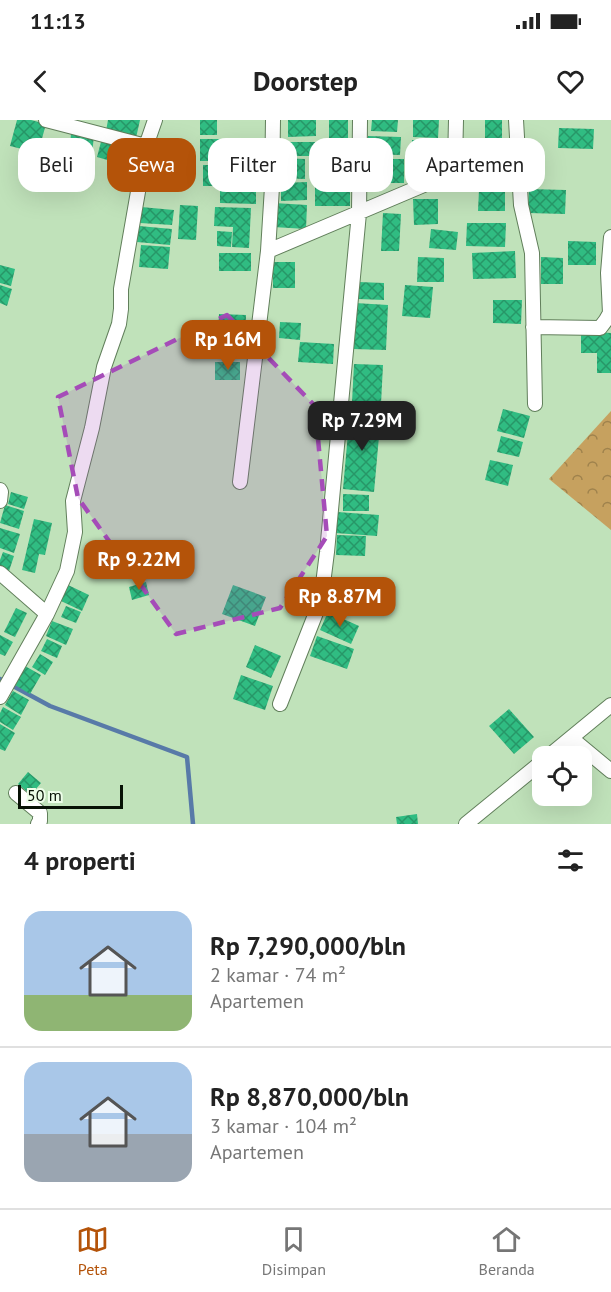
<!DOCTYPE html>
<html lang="id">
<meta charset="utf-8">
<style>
:root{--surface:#fff;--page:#f6f6f6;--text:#222;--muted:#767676;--line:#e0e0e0;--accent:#b45309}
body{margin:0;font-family:"PT Sans",sans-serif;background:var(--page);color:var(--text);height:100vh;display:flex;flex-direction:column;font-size:22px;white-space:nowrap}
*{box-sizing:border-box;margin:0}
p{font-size:20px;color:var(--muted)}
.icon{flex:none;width:33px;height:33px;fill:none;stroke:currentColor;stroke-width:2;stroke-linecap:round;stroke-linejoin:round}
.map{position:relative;height:704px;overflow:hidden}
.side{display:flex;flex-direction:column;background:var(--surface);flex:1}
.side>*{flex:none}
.guide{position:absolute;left:18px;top:18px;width:576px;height:54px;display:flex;gap:12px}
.buttons{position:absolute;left:532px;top:626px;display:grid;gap:12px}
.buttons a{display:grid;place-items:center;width:60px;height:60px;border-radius:12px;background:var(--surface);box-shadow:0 6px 24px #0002;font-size:30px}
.scale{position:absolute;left:18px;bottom:15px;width:105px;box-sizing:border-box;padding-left:6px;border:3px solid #071205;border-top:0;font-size:16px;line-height:21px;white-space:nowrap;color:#071205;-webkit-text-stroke:4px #edfee9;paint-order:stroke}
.price{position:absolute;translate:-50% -51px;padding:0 14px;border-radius:12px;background:var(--accent);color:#fff;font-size:20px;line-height:39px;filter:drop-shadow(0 2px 3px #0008)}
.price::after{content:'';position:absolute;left:50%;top:36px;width:18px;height:14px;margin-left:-9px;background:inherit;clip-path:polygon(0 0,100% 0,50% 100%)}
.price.selected{background:#222;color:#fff}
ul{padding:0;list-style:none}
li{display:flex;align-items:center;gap:18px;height:150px;padding:0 24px}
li+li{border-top:2px solid var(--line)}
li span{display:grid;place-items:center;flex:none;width:168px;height:120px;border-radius:18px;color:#555}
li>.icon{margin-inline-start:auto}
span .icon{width:72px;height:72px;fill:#fffc;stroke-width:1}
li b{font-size:26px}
h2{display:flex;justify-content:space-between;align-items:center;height:72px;padding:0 24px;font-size:26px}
.pill{padding:0 21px;border-radius:18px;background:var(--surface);box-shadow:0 6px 24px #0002;font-size:21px;line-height:54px}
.pill.selected{background:var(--accent);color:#fff}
.status{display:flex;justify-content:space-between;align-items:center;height:42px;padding:0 30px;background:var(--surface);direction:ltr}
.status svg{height:16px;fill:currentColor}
header{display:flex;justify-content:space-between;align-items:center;height:78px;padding:0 24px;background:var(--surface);font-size:27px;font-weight:700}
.tabs{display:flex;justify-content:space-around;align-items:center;height:84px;border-top:2px solid var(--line);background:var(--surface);font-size:16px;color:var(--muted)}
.tabs a{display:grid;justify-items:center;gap:3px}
.tabs .selected{color:var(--accent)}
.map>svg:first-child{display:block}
</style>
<div class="status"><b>11:13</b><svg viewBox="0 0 49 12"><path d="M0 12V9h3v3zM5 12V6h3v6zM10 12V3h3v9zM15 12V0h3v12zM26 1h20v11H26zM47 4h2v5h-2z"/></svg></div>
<header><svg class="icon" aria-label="back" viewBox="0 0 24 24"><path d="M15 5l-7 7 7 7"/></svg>Doorstep<svg class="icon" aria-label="heart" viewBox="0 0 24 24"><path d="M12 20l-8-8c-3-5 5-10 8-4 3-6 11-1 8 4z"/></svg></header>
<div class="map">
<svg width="611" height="704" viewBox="0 0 611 704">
<defs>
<pattern id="park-crowns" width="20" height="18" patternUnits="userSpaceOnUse" patternTransform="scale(1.5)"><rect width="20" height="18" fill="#c6a15f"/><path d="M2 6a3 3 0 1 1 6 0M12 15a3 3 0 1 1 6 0" fill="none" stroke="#9f824c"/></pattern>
<pattern id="building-cross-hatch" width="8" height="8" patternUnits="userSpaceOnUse" patternTransform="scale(1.5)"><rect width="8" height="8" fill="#30bc82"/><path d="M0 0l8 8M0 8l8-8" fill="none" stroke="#279768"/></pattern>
</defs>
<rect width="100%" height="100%" fill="#c0e2ba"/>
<path fill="url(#park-crowns)" d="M611,291V410L549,359Z"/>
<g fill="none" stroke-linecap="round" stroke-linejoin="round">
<path stroke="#587aa8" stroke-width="4.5" d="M0,559L50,586L187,637L193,704"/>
</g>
<path fill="url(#building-cross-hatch)" d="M17,0H31L46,4L38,33L10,26Z
M108,0H140L136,18L106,11Z
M200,0H217V15H200Z
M288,0H316V16L288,17Z
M329,0H348V31H329Z
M372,0H398L397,12L371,11Z
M413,0H439L438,18L413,17Z
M485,0H502V18H485Z
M559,8L594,9L593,29L558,28Z
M71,13L94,15L91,44L69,42Z
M368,16L401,17L400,35L367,34Z
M102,18L127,25L121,44L97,37Z
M200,19H253V41H200Z
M412,20H437V35H412Z
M279,22H315L314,36H279Z
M463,22H491V29H508V46L476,47V43H463Z
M443,30H453V43L443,44Z
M276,38L305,39V59L276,58Z
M315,39H350V86H315Z
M366,39H404V63H366Z
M203,45H217V66H203Z
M220,60L256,61V84L220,83Z
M307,62V80L281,81V63Z
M529,69L566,70L565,94L528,93Z
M479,70H505V91H478Z
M413,79H438V104L414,105Z
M274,83L307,85L306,109L273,107Z
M180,85L198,86L196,120L178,119Z
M141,87L174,90L172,105L140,103Z
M215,87L251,88L249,128L232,127L233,107L214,106Z
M383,93L401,94L399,131H381Z
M467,103H506L505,127L466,126Z
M139,106L172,109L170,125L137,122Z
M431,109L458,112L456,130L429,128Z
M217,111L232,112L231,127L217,126Z
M568,121L596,122V145H568Z
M141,125L170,127L168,149L139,147Z
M515,131L516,158L473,159L472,133Z
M219,133H251V151H219Z
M418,137L444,138V162H417Z
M541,137L563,138V164H541Z
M273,142H295V168H273Z
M0,145L15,149L11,166L0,163Z
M359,162L384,163V180L358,179Z
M0,165L12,169L7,186L0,183Z
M405,165L433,167L430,198L402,196Z
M493,180H522L521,204L493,203Z
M355,183L388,185L386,230L353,229Z
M219,194L246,195L245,239L217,238Z
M280,202L301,203L300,220L279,218Z
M581,211L611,213V253H597V233H581Z
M300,222L334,224L333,244L298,242Z
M215,242H240V260H215Z
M354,244L383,245L381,284L352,282Z
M503,289L530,296L524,318L497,311Z
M350,291L381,294L374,372L343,369Z
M501,316L523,322L519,337L497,332Z
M490,340L513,345L508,366L485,360Z
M11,372L28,377L24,389L8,384Z
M343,374L369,375V391H343Z
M5,385L24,391L19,409L0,403Z
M337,392L379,395L377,416L335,413Z
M34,399L52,403L45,435L39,434L35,453L22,450Z
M0,408L20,414L14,433L0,428Z
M337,415L366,416L365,436L336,435Z
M3,432L14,436L9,451L0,448V440Z
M146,462L149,475L132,480L129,467Z
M68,465L89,475L82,491L61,481Z
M233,465L266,477L255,506L222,494Z
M66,486L81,492L76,503L61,497Z
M16,488L27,493L15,517L4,512Z
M328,492L359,506L351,524L320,510Z
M52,501L73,509L66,525L46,516Z
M0,515L13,522L5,536L0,534Z
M317,516L354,529L347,549L310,536Z
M47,519L62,526L57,538L41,531Z
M255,525L281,536L271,558L246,547Z
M40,534L53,542L45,555L32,547Z
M25,546L41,555L30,574L15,565Z
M241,555L273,566L265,590L233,579Z
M13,571L29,580L21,595L5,585Z
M3,587L21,597L13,610L0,602V593Z
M509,589L534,617L514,634L489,606Z
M0,604L15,613L5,631L0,629Z
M28,652L41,663L31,675L18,664Z
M417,694L418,704H397L396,697Z"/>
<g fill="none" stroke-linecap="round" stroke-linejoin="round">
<g stroke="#617f5b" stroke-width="16">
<path id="street" d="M46,0L146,26
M516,0L521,85L532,133L535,284
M268,131L438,59L448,52L455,43L456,0
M533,207L600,208L606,200L610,193L608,153L611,117
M240,362L268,131L272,67L273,0
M0,370L1,372L0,381
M0,453L47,494
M0,577L47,494L67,451L75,412L73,381L92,308L104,247L119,204L121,189V169L146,26L155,0
M280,584L321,480L327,432L359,93L360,0
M571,618L611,651
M549,636L611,585
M16,673L40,693V701L38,704
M466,704L543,641"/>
</g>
<use href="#street" stroke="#fff" stroke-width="14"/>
</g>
<path fill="#a54cb8" fill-opacity="0.2" stroke="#a54cb8" stroke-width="4.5" stroke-dasharray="12 8" stroke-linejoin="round" d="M227,195L315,286L327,416L280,488L176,514L78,378L58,277Z"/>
</svg>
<div class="buttons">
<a><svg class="icon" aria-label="locate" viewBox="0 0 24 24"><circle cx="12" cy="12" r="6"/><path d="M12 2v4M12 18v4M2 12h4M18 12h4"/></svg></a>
</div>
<div class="scale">50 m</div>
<b class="price" style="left:228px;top:251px">Rp 16M</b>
<b class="price selected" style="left:362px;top:332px">Rp 7.29M</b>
<b class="price" style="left:139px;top:471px">Rp 9.22M</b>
<b class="price" style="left:340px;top:508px">Rp 8.87M</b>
<div class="guide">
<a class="pill">Beli</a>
<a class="pill selected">Sewa</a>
<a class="pill">Filter</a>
<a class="pill">Baru</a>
<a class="pill">Apartemen</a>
</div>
</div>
<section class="side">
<h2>4 properti<svg class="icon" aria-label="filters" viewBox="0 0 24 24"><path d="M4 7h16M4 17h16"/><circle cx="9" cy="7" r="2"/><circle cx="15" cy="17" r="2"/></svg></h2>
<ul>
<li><span style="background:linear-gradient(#a9c7e8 70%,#8fb573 0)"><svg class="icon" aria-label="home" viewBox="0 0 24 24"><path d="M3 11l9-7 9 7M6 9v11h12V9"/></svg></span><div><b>Rp 7,290,000/bln</b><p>2 kamar · 74 m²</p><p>Apartemen</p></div></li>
<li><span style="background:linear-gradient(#a9c7e8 60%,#9aa5b1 0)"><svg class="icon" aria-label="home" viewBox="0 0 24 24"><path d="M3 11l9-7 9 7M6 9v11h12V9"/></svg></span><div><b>Rp 8,870,000/bln</b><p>3 kamar · 104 m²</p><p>Apartemen</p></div></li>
</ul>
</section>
<nav class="tabs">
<a class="selected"><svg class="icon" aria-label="map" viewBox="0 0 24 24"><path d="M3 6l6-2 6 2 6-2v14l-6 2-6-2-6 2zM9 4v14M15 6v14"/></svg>Peta</a>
<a><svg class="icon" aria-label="saved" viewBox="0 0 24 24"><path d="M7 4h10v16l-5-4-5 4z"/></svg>Disimpan</a>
<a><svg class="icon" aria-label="home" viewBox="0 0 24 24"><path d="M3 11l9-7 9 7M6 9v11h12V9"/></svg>Beranda</a>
</nav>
